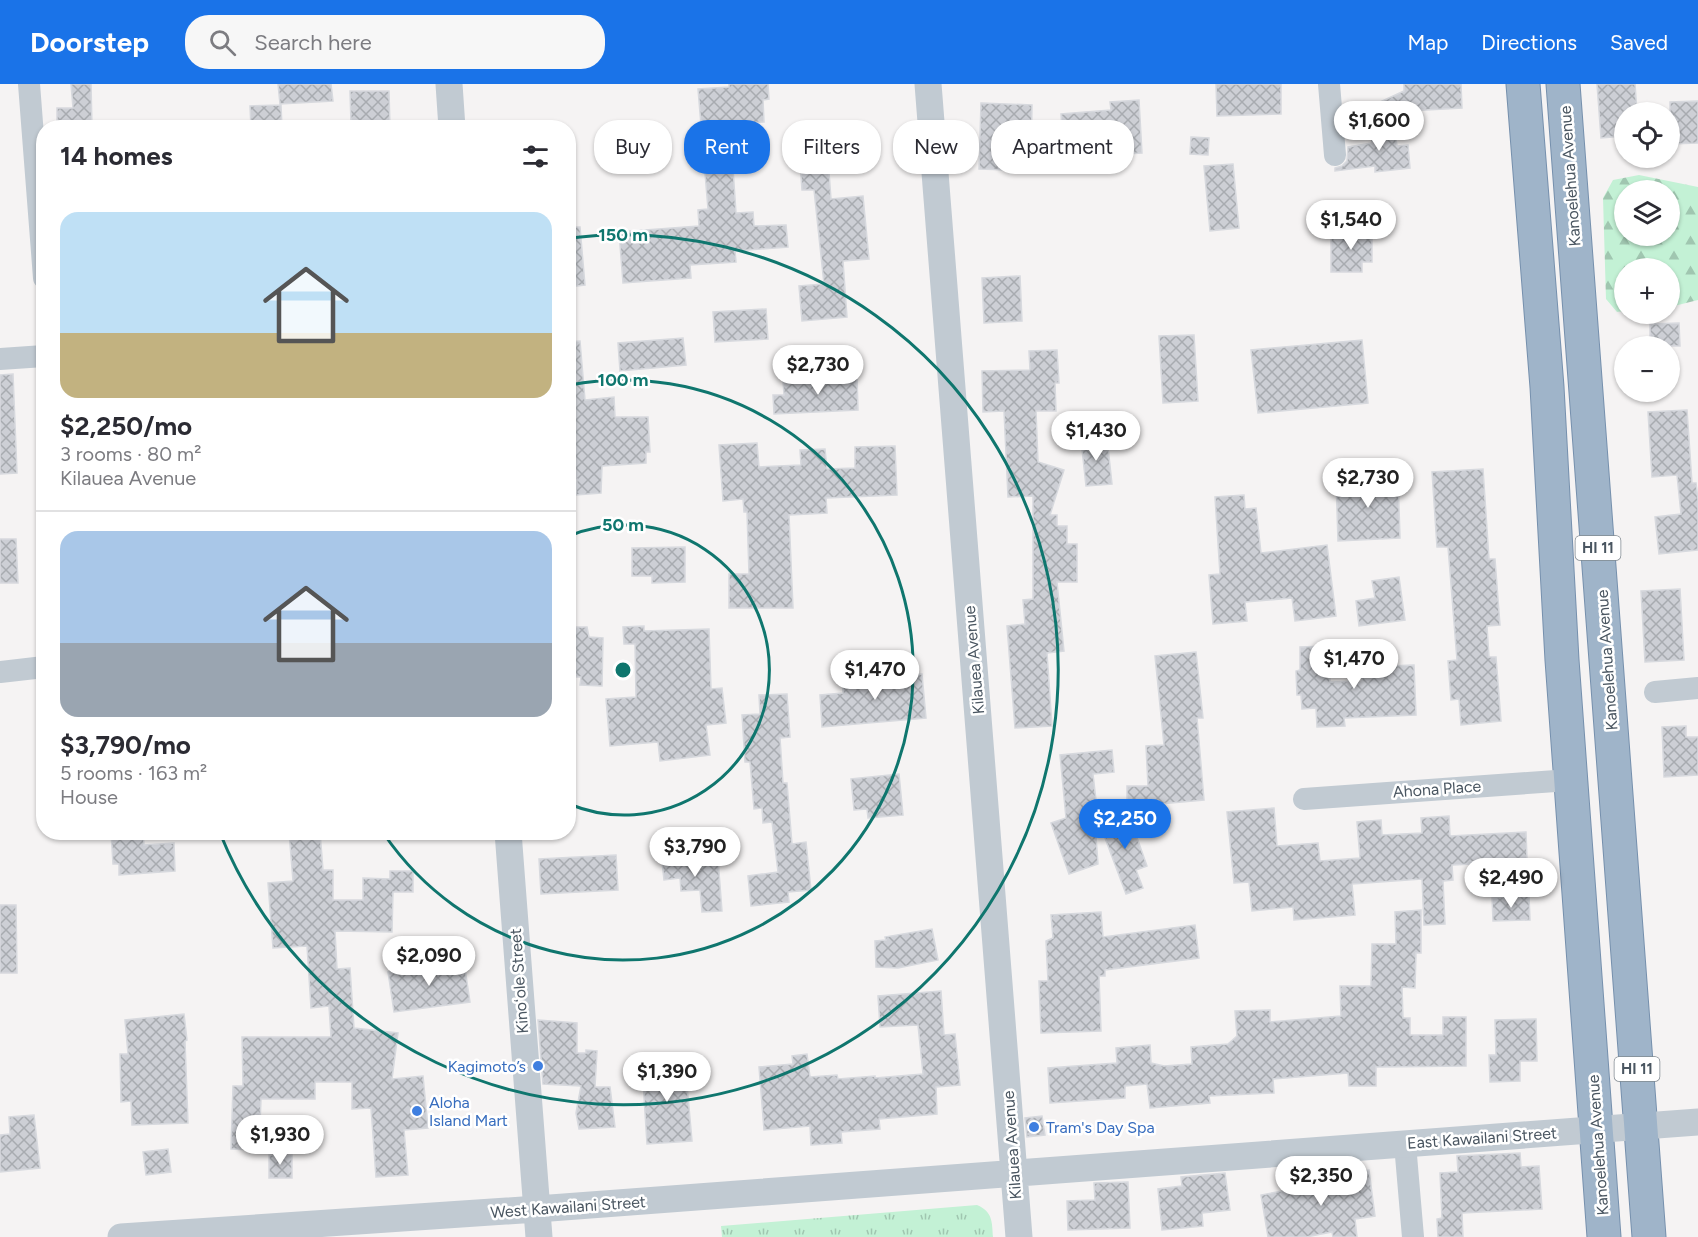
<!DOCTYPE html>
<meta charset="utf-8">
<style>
:root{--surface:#fff;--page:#f7f7f7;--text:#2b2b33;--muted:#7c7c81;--line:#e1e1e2;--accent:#1a73e8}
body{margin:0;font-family:Figtree,sans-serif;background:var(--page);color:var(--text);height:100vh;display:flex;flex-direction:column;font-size:22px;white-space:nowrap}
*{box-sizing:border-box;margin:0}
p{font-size:20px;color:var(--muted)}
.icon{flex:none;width:33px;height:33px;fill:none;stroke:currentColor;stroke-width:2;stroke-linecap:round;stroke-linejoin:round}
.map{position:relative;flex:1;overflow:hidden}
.sheet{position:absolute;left:36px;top:36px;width:540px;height:720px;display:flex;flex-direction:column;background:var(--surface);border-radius:24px;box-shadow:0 2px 4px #0004}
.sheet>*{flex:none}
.guide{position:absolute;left:594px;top:36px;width:570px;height:54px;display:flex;gap:12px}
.fabs{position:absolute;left:1614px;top:18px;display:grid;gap:12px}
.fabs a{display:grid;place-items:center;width:66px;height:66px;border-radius:50%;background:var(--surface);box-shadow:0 2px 4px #0004;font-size:30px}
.price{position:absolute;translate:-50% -51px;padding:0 14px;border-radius:21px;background:#fff;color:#222;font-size:20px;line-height:39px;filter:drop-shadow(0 2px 3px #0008)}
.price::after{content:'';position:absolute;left:50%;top:36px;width:18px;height:14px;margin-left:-9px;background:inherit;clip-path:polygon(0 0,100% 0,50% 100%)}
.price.selected{background:var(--accent);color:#fff}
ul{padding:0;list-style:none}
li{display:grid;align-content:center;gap:12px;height:318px;padding:0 24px}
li+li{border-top:2px solid var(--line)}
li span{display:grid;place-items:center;height:186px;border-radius:18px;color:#555}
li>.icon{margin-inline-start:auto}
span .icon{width:108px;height:108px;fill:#fffc;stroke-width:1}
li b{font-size:26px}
h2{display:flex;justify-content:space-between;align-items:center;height:72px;padding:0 24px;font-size:26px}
.pill{padding:0 21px;border-radius:24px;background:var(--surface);box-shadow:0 2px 4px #0004;font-size:21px;line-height:54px}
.pill.selected{background:var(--accent);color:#fff}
header{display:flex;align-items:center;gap:36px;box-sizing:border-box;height:84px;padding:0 30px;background:var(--accent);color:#fff}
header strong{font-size:28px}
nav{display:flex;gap:33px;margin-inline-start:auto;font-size:21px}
.search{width:420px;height:54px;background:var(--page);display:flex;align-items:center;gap:15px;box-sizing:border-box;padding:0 21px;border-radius:24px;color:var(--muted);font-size:22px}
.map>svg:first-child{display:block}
</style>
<header>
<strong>Doorstep</strong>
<div class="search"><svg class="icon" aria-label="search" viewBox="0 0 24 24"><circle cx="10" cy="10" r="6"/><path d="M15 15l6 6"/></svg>Search here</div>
<nav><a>Map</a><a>Directions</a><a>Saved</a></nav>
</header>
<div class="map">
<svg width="1698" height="1153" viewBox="0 0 1698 1153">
<defs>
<pattern id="forest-firs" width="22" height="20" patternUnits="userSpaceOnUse" patternTransform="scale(1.5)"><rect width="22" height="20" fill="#c3f1d5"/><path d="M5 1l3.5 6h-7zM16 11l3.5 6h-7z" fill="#a0c6b0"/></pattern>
<pattern id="park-tufts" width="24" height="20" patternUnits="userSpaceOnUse" patternTransform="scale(1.5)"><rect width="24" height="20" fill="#c3f1d5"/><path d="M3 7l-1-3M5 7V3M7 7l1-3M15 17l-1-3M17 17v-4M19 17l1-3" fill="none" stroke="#a0c6b0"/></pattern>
<pattern id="building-cross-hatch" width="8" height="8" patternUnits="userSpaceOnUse" patternTransform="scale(1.5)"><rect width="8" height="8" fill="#cdcfd5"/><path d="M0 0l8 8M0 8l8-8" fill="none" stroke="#a8abb0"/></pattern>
</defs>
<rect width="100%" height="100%" fill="#f5f3f3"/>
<path fill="url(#forest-firs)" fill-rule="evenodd" d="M1639,91L1698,103V216L1670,223V184H1624V227L1617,228L1606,215L1603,114L1613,96ZM1624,106H1670V152H1624Z"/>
<path fill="url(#park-tufts)" d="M977,1121C993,1128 992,1138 993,1153H722L721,1142Z"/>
<path fill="url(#building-cross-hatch)" stroke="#d7d9de" stroke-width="1.5" d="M71,0H91L92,44H57V24H73Z
M278,0H331L333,17L280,20Z
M729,0H768L769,15L763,16L764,38L730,40L736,129L753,128L754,142L786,141L788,163L735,167L736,178L690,181L691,194L623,199L619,148L699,142L698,126L708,125L698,5L729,3Z
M1216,0H1281V30L1217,32Z
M1404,0H1461L1462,24L1354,30L1404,7Z
M1597,0H1635L1637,28H1624V52L1601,54Z
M350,7H389L390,44H361V39H351Z
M1139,16L1142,69L1073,73L1072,60L1063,61L1061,30L1111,26L1110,18Z
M1698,17V59L1670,60V18Z
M981,19L1032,21L1031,76L1007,75V86L979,85Z
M281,21L282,44H251L250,22Z
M1394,40L1397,62L1408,61L1410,84L1375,88V82L1335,87V84L1342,82L1347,77L1348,63L1372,59L1370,43Z
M651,48L653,69L637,70L638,85L610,86L608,51Z
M826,48L831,115L863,112L869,175L843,177L847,233L802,237L799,202L824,200L814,106H802L798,50Z
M1191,53L1209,54L1208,71L1190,70Z
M1233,80L1239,144L1210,147L1204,82Z
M568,143H580L585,201L568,203Z
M1344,147H1372V178H1362V188H1331V153H1344Z
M1020,192L1022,237L984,239L982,194Z
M766,225L768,255L715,258L713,228Z
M1679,239L1680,262H1650V240Z
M1194,251L1198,317L1163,319L1159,252Z
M683,254L686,281L620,287L618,259Z
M1362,256L1368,319L1258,329L1251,266Z
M580,257L585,316L614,313L615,333H648L650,368H646V379L602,382L601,409L576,411L577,395L568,396V344H571L568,258Z
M1057,266L1059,299H1055L1056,327H1036L1038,378L1064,386L1050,431H1057V442H1067V460H1077V498H1057L1064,567L1047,569L1052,642L1015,644L1007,542L1025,540L1023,516L1033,515V412L1008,413L1004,327L983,328L982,287L1030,286L1029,267Z
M13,290L17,389L0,390V291Z
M857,292L858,326L774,330L773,311H784L783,296Z
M1687,326L1692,399H1696L1698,416V466L1659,470L1655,433L1681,430L1677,391L1652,393L1648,328Z
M1107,354L1112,400L1086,402L1081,356Z
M757,359L759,383L801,381L800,366L825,365L827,385L855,384V363L895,362L897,411L826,414L827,429L789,431L793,524H729V490H749L747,428H744L743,415L723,417L719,361Z
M1483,385L1489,475H1495L1500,541L1487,542L1489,573H1496L1501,637L1461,641L1459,615L1451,616L1448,577L1457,576L1448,463H1437L1432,388Z
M1398,393L1400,454L1338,457L1336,395Z
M1244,411L1245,425L1256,424L1261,469L1327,461L1336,532L1295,537L1292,514L1245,518L1247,537L1213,540L1209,491L1220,490L1215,413Z
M0,455H16L18,499H0Z
M685,463V498L652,499V492H632V464Z
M1399,493L1405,536L1359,542L1356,517L1375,514L1372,497Z
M1680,505L1684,576L1645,578L1641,507Z
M644,542V547L709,545L711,605L722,604L726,639L706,641L710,671L660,677L658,658L610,662L606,615L636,613L635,560H624L623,543Z
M568,543H587L589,553L603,554L602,602L580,601L581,593H568Z
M1329,562L1330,598L1362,597L1361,583L1414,581L1416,631L1344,634L1345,642L1317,643L1316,624L1302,625L1301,611H1297L1296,587L1300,586V563Z
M1196,568L1203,634H1197L1204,716L1148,721V723H1127V702H1148L1146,662L1164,661L1155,572Z
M868,590V594L922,590L926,634L822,643L820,611L843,609L842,593Z
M787,610L790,653L780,654L783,699H787L792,760L806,758L811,806L788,808L789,818L751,822L748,792L778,788L772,738L763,739L762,724L754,725L750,678H745L742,631L760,630L759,611Z
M1686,642V653H1698V691L1664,693L1662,643Z
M1112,666L1114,688L1093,690L1097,725H1094L1098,780L1069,790L1051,739L1066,734L1060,671Z
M899,690L903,731L868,734L867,725L854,726L851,695Z
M1274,724L1277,762L1318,759L1320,777L1360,774L1357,738L1381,736L1382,751L1422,749L1421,734L1449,732L1450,752L1526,748L1527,776L1473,778V780L1452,781L1453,796L1443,797L1445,840L1424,841L1422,795L1352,800L1355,831L1294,836L1293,823L1252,827L1249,798L1234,799L1227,728Z
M1128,728L1147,782L1136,786L1143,804L1126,810L1099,738Z
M111,748H143L144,761L174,759L175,787L119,791V780H113Z
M289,748H320L323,786H333V816H363V794L390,795V787H413V808H393L392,848L335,847L337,885L350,884L354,944L398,949L392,995L423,992L428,1044L404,1046L408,1091L376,1093L371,1024L352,1025V998H315V1015H261L259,1066L231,1065L233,1002H243L242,953H331L329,922L311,924L307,862L273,864L268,799L293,797Z
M682,767L683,772H690V777L718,775L722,827L702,828L700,806L681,807L680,794L664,796L661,769Z
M616,771L618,806L541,810L539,775Z
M1529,812L1530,836L1493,837L1492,814Z
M0,821H16L17,889H0Z
M1421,826V869H1416L1415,904L1402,903L1403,934H1410V951H1443V933H1466V982L1376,983V1002H1349L1348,989L1273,995L1274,1009L1209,1012L1210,1019L1150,1024L1147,1000L1125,1002V1014L1050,1019L1048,984L1117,979L1116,964L1150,961L1151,979L1164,982L1192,980L1191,963L1228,960L1237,952L1235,927L1270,926V938L1341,932L1340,902H1371L1372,860H1396L1395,828Z
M1101,828L1103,853L1195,841L1199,874L1105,886V892H1099L1101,947L1041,949L1039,897H1048L1046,857L1053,854L1051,831Z
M932,845L938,876L898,884L876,883L875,857L886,856L885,853Z
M464,878L470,918L394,928L388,888Z
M941,907L944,951L955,950L960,1001L936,1003L937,1030L879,1035L880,1045L841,1048L842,1059L811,1061L810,1042L764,1046L759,983L793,980L792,972L807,970L810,993L837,991L838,995L875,992V994L923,990L918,941L880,943L878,912Z
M184,930L187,956L185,957L188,1039L132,1041L131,1017L121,1018L120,970H128L125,936Z
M1536,935L1537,977H1520V997L1490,998L1489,971H1496L1495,936Z
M538,936L577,939V969H586V966L597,967L595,1003H610L615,1043L579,1045L576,1029L581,1002L543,1000Z
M685,978L692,1057L647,1060L642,981Z
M34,1031L40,1084L0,1088V1051L10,1050L9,1033Z
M1042,1032L1045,1051L1027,1053L1025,1034Z
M168,1065L171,1088L146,1091L143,1068Z
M1520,1069L1521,1083L1539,1082L1542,1125L1462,1129L1463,1153H1438L1437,1135L1442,1134L1440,1089L1458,1088L1457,1072Z
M269,1071H292V1094H269Z
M1369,1086L1375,1132L1355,1135L1357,1153H1333L1332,1148L1306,1153H1268L1261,1111L1325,1099L1324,1092Z
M1225,1089L1230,1126L1202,1129L1203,1142L1162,1146L1158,1105L1182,1102L1181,1093Z
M1128,1098L1130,1144L1068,1146L1067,1117L1095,1116L1094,1099Z"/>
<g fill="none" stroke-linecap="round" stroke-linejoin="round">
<g stroke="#7690ad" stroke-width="35">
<path id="trunk" d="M1523,0L1547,303L1562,576L1604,1153
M1563,0L1649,1153"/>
</g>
<path stroke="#c1cad2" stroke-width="22" d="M29,0L44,194
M1329,0L1335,71
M0,275L44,272
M0,588L44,583
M1655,608L1698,604
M1304,715L1570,696
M1405,1060L1413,1153"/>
<path stroke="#c1cad2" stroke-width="27" d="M449,0L452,44
M928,0L1019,1153
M508,748L539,1153
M121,1153L537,1125L1698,1038"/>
<use href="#trunk" stroke="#9fb4c9" stroke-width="33"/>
</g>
<g fill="none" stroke="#0f766e" stroke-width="3">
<path d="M569 452A145 145 0 1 1 569 720"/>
<path d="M570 301A290 290 0 1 1 384 750"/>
<path d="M570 154A435 435 0 1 1 220 749"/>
</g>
<g fill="#3f7fe0" stroke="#fff" stroke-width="2">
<circle cx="538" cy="982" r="6"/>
<circle cx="417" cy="1027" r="6"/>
<circle cx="1034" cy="1043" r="6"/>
</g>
<g text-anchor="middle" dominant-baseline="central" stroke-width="5" stroke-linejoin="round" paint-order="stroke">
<g fill="#fff" stroke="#808990" stroke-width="1.5">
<rect x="1575.5" y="452" width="45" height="24" rx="4.5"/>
<rect x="1614.5" y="973" width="45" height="24" rx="4.5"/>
</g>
<g font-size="15" font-weight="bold" fill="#4a5661">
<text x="1598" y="464">HI 11</text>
<text x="1637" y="985">HI 11</text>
</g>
<g font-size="16" fill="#4a5661" stroke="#fff">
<text transform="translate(1570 92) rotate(-94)">Kanoelehua Avenue</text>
<text transform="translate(974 576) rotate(-95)">Kilauea Avenue</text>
<text transform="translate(1607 576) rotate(-94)">Kanoelehua Avenue</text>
<text transform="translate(1437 705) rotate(-4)">Ahona Place</text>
<text transform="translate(519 897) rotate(-94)">Kinoʻole Street</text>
<text transform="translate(1482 1054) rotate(-4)">East Kawailani Street</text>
<text transform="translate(1012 1061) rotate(-94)">Kilauea Avenue</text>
<text transform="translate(1598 1061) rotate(-94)">Kanoelehua Avenue</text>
<text transform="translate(568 1123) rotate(-4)">West Kawailani Street</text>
</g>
<g font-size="16" fill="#366cbe" stroke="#fff" text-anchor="start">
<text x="526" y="982" text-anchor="end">Kagimoto’s</text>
<text x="429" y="1018">Aloha<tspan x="429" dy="18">Island Mart</tspan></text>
<text x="1046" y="1043">Tram's Day Spa</text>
</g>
</g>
<circle cx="623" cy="586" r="9" fill="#0f766e" stroke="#fff" stroke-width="3"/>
<g font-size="18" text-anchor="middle" font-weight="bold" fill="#0f766e" stroke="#fff" stroke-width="5" stroke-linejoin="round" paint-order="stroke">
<text x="623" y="157">150 m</text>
<text x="623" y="302">100 m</text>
<text x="623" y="447">50 m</text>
</g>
</svg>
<div class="fabs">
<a><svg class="icon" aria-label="locate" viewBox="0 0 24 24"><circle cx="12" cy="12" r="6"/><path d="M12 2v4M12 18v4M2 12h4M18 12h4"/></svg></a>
<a><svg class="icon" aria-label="layers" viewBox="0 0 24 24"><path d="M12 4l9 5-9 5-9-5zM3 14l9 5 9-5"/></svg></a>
<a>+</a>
<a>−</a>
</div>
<b class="price" style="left:1379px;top:68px">$1,600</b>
<b class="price" style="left:1351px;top:167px">$1,540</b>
<b class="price" style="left:818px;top:312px">$2,730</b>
<b class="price" style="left:1096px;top:378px">$1,430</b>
<b class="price" style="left:1368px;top:425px">$2,730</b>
<b class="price" style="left:1354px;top:606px">$1,470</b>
<b class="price" style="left:875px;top:617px">$1,470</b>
<b class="price selected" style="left:1125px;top:766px">$2,250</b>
<b class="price" style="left:695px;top:794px">$3,790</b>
<b class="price" style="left:1511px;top:825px">$2,490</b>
<b class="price" style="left:429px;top:903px">$2,090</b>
<b class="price" style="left:667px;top:1019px">$1,390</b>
<b class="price" style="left:280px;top:1082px">$1,930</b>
<b class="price" style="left:1321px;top:1123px">$2,350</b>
<div class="guide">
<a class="pill">Buy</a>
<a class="pill selected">Rent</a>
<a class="pill">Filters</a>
<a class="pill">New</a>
<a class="pill">Apartment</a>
</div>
<section class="sheet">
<h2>14 homes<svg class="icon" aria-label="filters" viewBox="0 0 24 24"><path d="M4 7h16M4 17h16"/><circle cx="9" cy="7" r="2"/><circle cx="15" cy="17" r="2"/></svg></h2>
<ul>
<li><span style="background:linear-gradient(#bfe0f5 65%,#c2b280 0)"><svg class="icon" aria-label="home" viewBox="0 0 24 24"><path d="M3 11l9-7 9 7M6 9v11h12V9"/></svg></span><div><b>$2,250/mo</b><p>3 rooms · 80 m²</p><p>Kilauea Avenue</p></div></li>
<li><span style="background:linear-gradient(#a9c7e8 60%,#9aa5b1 0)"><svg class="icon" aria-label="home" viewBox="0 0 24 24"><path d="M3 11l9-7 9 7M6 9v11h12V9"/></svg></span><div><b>$3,790/mo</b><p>5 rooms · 163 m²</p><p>House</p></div></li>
</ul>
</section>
</div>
